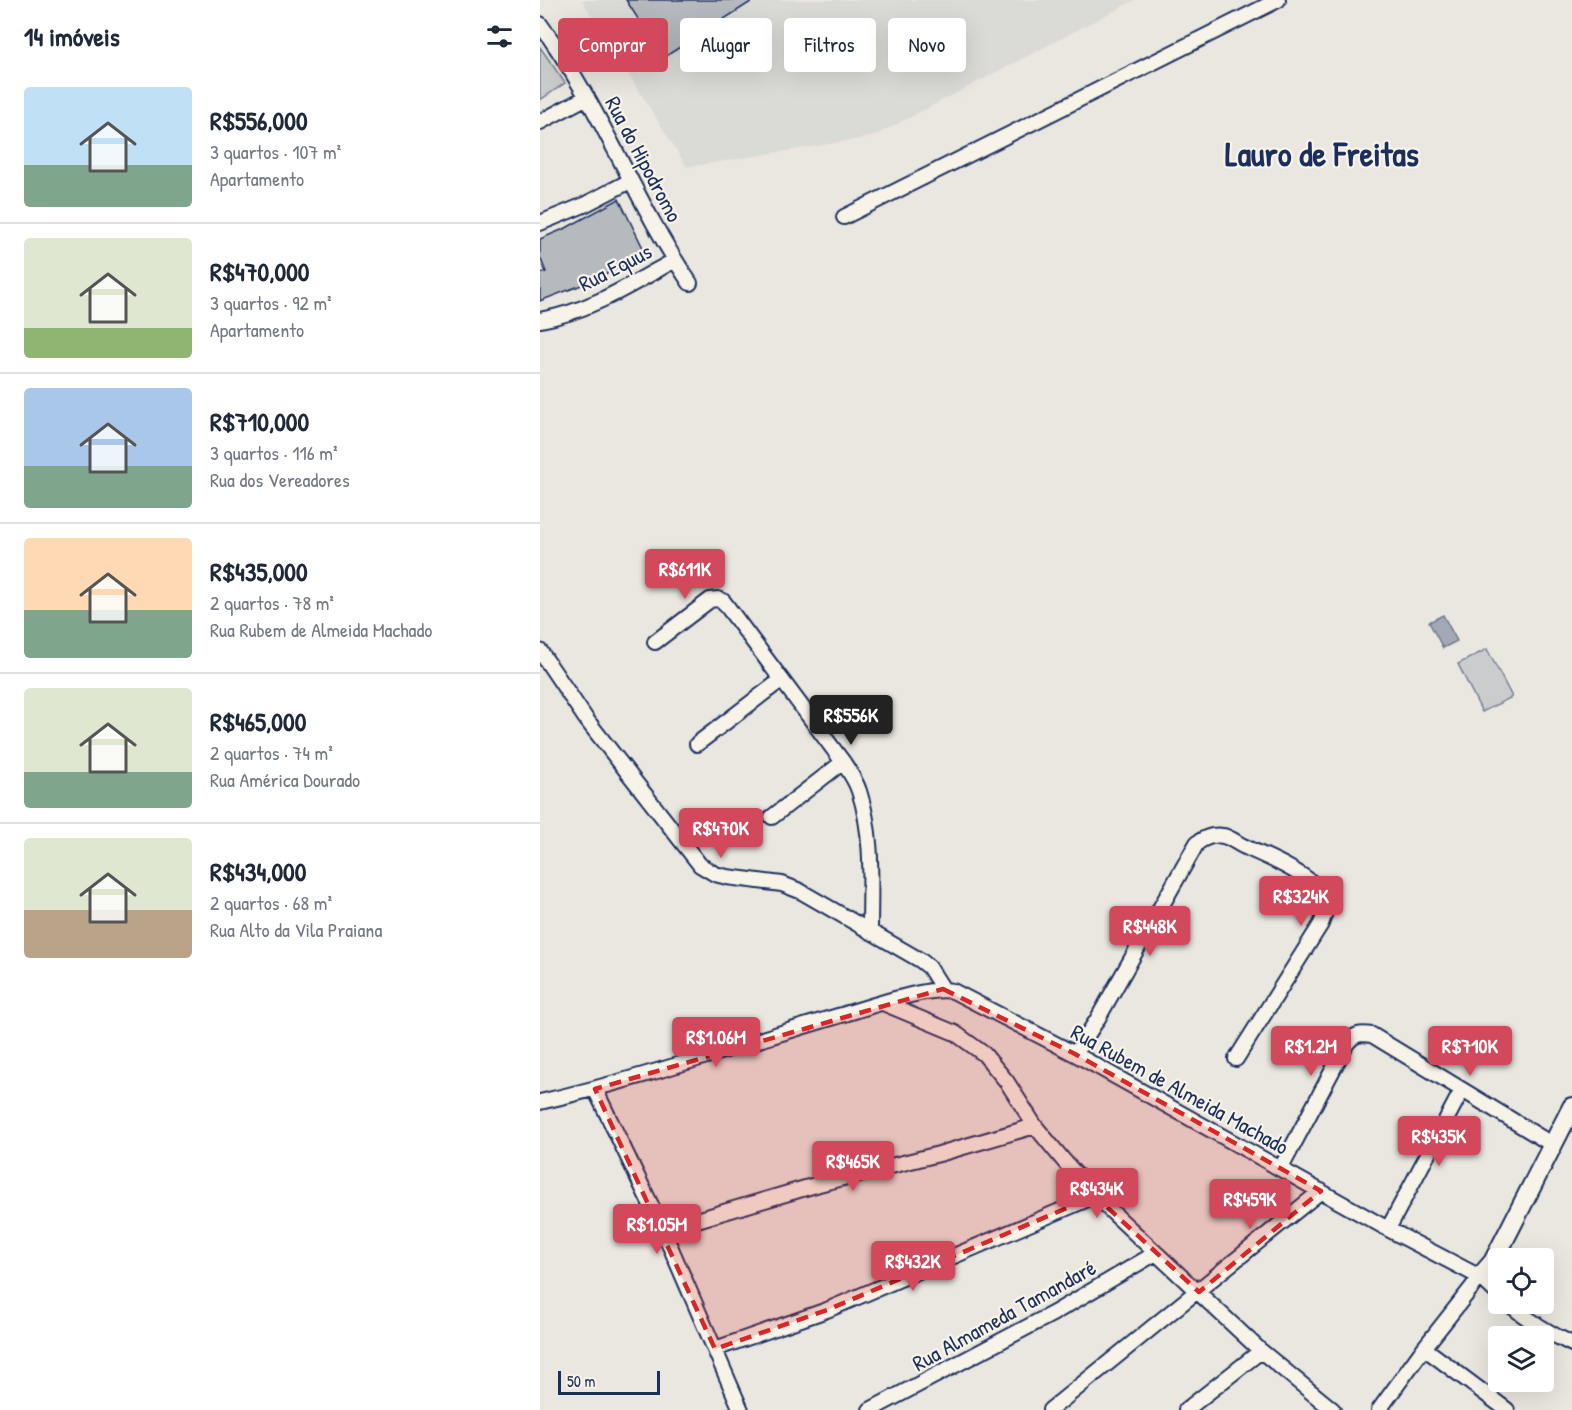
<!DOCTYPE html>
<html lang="pt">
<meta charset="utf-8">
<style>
:root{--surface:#fff;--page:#f6f6f7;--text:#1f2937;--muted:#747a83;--line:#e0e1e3;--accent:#d1495b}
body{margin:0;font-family:"Patrick Hand",sans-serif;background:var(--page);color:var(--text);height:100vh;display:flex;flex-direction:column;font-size:22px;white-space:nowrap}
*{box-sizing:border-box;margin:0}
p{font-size:20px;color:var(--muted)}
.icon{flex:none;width:33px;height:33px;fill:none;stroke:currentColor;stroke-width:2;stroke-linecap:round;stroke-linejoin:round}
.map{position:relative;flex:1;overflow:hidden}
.details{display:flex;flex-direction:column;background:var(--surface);width:540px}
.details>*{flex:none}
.top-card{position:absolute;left:18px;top:18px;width:570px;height:54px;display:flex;gap:12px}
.buttons{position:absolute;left:948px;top:1248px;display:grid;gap:12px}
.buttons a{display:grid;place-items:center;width:66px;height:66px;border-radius:6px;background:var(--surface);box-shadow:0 6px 24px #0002;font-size:30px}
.scale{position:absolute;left:18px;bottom:15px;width:102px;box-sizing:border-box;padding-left:6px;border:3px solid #1b2f5e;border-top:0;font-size:16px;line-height:21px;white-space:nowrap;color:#1b2f5e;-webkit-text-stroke:4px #f7f3e8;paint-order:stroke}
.price{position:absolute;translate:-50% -51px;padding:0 14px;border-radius:6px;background:var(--accent);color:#fff;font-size:20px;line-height:39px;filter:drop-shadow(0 2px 3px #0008)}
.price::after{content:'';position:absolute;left:50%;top:36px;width:18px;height:14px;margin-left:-9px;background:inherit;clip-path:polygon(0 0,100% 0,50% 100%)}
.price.current{background:#222;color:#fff}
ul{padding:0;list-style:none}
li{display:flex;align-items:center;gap:18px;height:150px;padding:0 24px}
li+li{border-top:2px solid var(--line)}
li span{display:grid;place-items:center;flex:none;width:168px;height:120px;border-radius:6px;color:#555}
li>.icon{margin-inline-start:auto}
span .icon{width:72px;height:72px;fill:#fffc;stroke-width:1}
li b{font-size:26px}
h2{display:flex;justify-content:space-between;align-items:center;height:72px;padding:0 24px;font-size:26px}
.tag{padding:0 21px;border-radius:6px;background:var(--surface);box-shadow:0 6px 24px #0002;font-size:21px;line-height:54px}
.tag.current{background:var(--accent);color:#fff}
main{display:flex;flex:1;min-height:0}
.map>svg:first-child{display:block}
</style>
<main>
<section class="details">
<h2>14 imóveis<svg class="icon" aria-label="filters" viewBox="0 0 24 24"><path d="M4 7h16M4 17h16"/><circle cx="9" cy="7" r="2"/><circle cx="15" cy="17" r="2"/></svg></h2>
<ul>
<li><span style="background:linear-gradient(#bfe0f5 65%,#7fa58c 0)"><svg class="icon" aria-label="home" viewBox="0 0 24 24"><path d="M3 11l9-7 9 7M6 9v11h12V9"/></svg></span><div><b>R$556,000</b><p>3 quartos · 107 m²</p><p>Apartamento</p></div></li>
<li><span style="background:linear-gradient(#dfe7d0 75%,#8fb573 0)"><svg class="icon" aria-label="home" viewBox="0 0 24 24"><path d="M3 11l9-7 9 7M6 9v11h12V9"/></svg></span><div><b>R$470,000</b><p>3 quartos · 92 m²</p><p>Apartamento</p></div></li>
<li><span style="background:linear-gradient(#a9c7e8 65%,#7fa58c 0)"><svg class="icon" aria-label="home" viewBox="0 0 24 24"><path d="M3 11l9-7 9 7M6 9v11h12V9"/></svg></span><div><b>R$710,000</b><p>3 quartos · 116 m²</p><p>Rua dos Vereadores</p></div></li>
<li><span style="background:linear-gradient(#ffd9b3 60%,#7fa58c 0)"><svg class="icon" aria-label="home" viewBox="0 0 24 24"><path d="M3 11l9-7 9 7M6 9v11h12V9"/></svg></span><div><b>R$435,000</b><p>2 quartos · 78 m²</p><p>Rua Rubem de Almeida Machado</p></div></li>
<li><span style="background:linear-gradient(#dfe7d0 70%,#7fa58c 0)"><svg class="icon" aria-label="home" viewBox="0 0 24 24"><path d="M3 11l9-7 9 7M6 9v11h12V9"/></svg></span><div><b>R$465,000</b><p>2 quartos · 74 m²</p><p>Rua América Dourado</p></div></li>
<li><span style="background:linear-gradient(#dfe7d0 60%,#b9a48a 0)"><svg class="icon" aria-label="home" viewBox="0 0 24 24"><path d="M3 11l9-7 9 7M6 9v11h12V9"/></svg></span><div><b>R$434,000</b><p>2 quartos · 68 m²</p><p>Rua Alto da Vila Praiana</p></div></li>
</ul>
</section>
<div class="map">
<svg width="1032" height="1410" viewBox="0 0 1032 1410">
<rect width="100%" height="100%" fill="#eae7e0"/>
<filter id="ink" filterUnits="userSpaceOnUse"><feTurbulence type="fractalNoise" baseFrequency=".0167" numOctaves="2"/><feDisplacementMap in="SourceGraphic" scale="12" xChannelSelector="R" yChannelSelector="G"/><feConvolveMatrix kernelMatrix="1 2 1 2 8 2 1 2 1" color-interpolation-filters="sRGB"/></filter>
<g filter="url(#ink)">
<path fill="#dadad6" d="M42,0H595L332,137L147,167Z"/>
<path fill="#cbcccd" stroke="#737e96" stroke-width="1.5" d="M0,47L25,83L0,100Z
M947,649L972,697L942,712L918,664Z"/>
<path fill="#a3a8b4" stroke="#6d7892" stroke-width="1.5" d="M903,615L917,641L903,648L889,622Z"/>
<path fill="#b6babf" stroke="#1b2f5e" stroke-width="1.5" d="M86,0H214L123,58Z
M79,199L106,254L52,281L0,301V273L6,272L0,257V239L26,228Z"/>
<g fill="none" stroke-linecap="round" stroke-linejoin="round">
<g stroke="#1b2f5e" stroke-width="18">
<path id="minor" d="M0,24C60,105 94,200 150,283
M0,122L47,97
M304,217L738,0
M0,223L44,205L90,181
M0,320C49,312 92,284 135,260
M115,642L170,600L178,599L183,601L303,762C309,771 316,781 319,791C334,836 330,886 330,932
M0,651L46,719L160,865L175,874L187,877L242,884L260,891L380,960L389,967L403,989
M157,744L241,680
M232,817L303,762
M343,1003L415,1033L444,1054L467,1082L495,1126L524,1161L555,1196L721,1351L793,1410
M535,1054L557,1020L657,843C664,838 673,834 683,836C689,837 697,843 703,846C725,856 769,874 782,893C789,903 785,914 781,924L696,1059
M55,1089L123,1230L201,1410
M0,1102C101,1079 199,1045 298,1016C326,1008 386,986 413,991L535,1054L848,1229L940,1277L958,1294
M741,1168L807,1043C815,1034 820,1033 832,1035L1013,1145
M848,1229L922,1090
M123,1230L279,1184L399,1154L495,1126
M969,1304C989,1321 1008,1333 1032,1344
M884,1348L967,1410
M175,1349L287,1310L555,1196
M330,1410L514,1313L616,1253
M510,1410L781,1191
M646,1410L721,1351
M839,1410L884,1348L940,1277"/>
</g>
<g stroke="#1b2f5e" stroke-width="22">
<path id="tertiary" d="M940,1277L953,1262L1032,1107"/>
</g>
<use href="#minor" stroke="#f7f3e8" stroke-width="14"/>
<use href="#tertiary" stroke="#f7f3e8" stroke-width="18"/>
</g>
</g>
<path fill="#d62828" fill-opacity="0.2" stroke="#d62828" stroke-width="4.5" stroke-dasharray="12 8" stroke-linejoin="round" d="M403,989L535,1054L781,1191L659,1292L555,1196L287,1310L175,1349L55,1089Z"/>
<g text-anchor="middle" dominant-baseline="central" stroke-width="4.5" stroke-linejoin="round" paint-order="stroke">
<g font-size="22" fill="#1b2f5e" stroke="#f7f3e8">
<text transform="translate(104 159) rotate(62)">Rua do Hipodromo</text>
<text transform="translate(75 267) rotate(-27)">Rua Equus</text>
<text transform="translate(640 1089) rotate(29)">Rua Rubem de Almeida Machado</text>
<text transform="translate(464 1315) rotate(-29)">Rua Almameda Tamandaré</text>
</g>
<g font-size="34" font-weight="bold" fill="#1b2f5e" stroke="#f7f3e8">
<text x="782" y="154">Lauro de Freitas</text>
</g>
</g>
</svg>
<div class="buttons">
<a><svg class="icon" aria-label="locate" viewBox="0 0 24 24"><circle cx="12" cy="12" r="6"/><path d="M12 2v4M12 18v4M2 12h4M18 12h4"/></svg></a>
<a><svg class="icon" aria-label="layers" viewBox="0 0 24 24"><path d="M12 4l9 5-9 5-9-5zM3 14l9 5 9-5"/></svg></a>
</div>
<div class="scale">50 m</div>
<b class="price" style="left:145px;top:600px">R$611K</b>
<b class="price current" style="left:311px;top:746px">R$556K</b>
<b class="price" style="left:181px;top:859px">R$470K</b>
<b class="price" style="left:761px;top:927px">R$324K</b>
<b class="price" style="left:610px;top:957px">R$448K</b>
<b class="price" style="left:176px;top:1068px">R$1.06M</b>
<b class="price" style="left:771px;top:1077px">R$1.2M</b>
<b class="price" style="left:930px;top:1077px">R$710K</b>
<b class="price" style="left:899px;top:1167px">R$435K</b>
<b class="price" style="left:313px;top:1192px">R$465K</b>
<b class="price" style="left:557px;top:1219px">R$434K</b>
<b class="price" style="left:710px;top:1230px">R$459K</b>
<b class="price" style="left:117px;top:1255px">R$1.05M</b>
<b class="price" style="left:373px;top:1292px">R$432K</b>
<div class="top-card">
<a class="tag current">Comprar</a>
<a class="tag">Alugar</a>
<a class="tag">Filtros</a>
<a class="tag">Novo</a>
</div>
</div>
</main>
